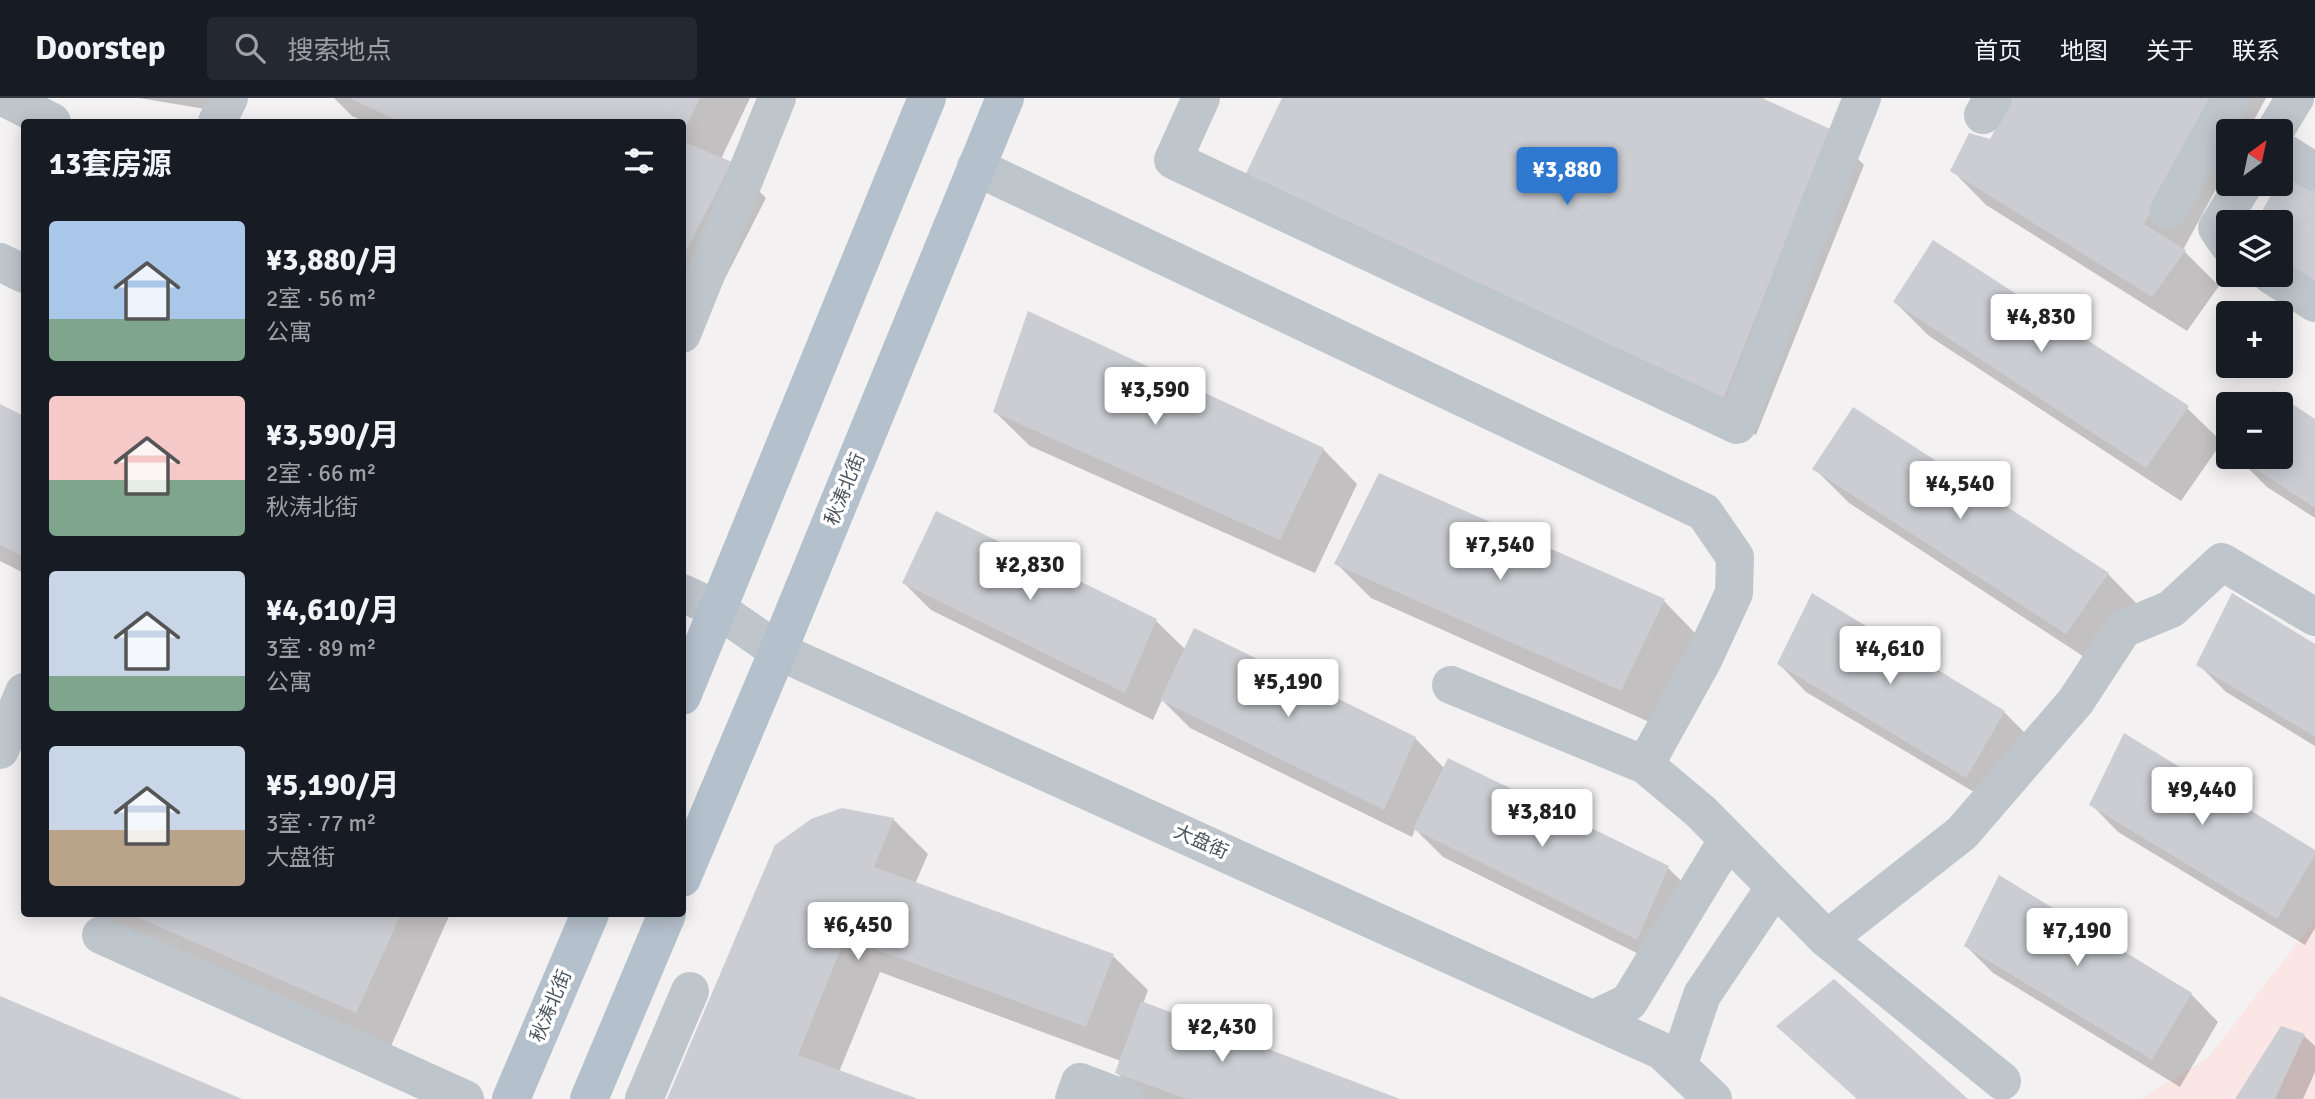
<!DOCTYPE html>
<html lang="zh">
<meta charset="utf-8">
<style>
:root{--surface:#171b24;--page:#242831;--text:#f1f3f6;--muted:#9ea1a6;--line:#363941;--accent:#2f78cf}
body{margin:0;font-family:Signika,"Noto Sans SC",sans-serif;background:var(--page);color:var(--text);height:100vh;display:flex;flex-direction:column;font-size:26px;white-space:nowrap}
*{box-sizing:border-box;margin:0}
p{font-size:23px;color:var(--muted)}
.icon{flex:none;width:38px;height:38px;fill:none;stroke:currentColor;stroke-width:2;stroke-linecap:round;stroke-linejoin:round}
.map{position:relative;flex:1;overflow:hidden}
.drawer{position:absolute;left:21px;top:21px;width:665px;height:798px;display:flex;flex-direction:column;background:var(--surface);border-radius:7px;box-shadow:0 4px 18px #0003}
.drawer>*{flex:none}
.needle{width:46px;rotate:33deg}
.controls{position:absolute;left:2216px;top:21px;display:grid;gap:14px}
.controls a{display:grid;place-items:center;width:77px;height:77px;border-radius:7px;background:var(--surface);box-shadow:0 4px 18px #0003;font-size:35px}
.price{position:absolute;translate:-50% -60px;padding:0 16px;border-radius:7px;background:#fff;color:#222;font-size:23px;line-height:46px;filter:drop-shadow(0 2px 4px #0008)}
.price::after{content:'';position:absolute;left:50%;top:42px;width:21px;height:16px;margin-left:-10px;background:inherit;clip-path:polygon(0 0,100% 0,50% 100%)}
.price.selected{background:var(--accent);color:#fff}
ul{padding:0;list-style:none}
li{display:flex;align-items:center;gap:21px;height:175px;padding:0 28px}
li span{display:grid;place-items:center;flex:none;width:196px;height:140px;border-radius:7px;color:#555}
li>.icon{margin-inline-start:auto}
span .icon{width:84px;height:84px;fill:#fffc;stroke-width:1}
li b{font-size:30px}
h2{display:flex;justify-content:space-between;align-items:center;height:84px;padding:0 28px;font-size:30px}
header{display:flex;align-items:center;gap:42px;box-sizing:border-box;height:98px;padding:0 35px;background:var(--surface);border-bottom:2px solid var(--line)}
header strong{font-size:33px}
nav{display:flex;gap:38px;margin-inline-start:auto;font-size:24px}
.search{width:490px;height:63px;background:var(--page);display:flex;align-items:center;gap:18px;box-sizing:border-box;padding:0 24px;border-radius:7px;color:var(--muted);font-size:26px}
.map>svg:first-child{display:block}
</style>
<header>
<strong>Doorstep</strong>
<div class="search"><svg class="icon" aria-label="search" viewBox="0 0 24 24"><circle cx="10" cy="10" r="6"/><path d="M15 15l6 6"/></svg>搜索地点</div>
<nav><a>首页</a><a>地图</a><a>关于</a><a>联系</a></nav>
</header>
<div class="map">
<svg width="2315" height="1001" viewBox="0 0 2315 1001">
<rect width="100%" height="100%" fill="#f3f1f1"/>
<path fill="#f9e6e5" d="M2315,822V1001H2140L2207,961Z"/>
<path fill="#0003" d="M139,0H223L217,13Z
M334,0H750L721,61L731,65L766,100L688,253L682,258V24H365L352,18Z
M1284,0H1758L1829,32L1864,67L1756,337L1278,120Z
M2015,0H2266L2248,33H2228V69L2183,152L2219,188L2187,233L1986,107L1952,72L1991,43Z
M1895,204L2187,310L2222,344L2181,403L1929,238Z
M2272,295L2315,323V420L2267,389L2237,359H2280V306H2265Z
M0,308L24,320V475L0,463Z
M995,314L1323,351L1357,386L1315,475L1030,348Z
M1814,370L2108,476L2142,511L2101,570L1849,405Z
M937,415L1156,523L1186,552L1415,640L1444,670L1668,770L1696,797L1665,869L1443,759L1415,731L1412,739L1190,630L1162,602L1153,622L931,512L904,485Z
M1336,465L1664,503L1698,538L1656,627L1371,500Z
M2315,548V648L2226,594L2199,567Z
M1779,566L2004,614L2032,642L1994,706L1806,594Z
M2091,706L2315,754V830L2305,847L2118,734Z
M893,721L928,756L915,786L1113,858L1148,892L1143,906L1396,1001H1143L1117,975L1121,963L880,874L839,974L914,1001H669Z
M89,816H450L391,948Z
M1966,848L2191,896L2218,924L2180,989L1993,875Z
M2282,930L2304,938L2315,948V974L2303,1001H2237Z"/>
<path fill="#cbcdd2" d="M349,0H700L682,37V24H401Z
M1282,0H1762L1830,31L1722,304L1241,86Z
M2013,0H2213L2144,126L2186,152L2152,199L1950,73L1969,35L1990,41Z
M682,43L732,64L682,161Z
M2285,71L2315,90V186L2280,164V124H2256L2277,86H2280V80Z
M1933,142L2189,308L2146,370L1893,204Z
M1028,213L1324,350L1280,442L993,314Z
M2272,293L2315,321V410L2237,359H2280V306H2263Z
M0,306L24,318V459L0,447Z
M1853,309L2109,475L2066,536L1812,371Z
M1379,375L1665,501L1621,593L1334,466Z
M936,413L1157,521L1125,595L902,485Z
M1812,495L2005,613L1966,680L1777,566Z
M2232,495L2315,546V639L2196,567Z
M1194,530L1416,639L1384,712L1160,602Z
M2124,635L2315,752V757L2277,821L2089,707Z
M1448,660L1669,768L1637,842L1413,731Z
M842,710L894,720L874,769L1114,856L1086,929L845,840L798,957L918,1001H667L775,747L811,721Z
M1999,777L2192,895L2152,962L1964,848Z
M130,816H401L356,915Z
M1834,881L1968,1001H1857L1776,928Z
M0,898L242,1001H0Z
M1141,903L1400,1001H1187L1115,975Z
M2281,928L2305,936L2275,1001H2235Z"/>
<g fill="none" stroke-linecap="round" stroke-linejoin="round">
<path stroke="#bec5cb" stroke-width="38" d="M5,0L52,24
M1201,0L1173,62L1737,327L1810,131L1862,0
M1983,17L1993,0
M217,24L229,0
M2275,33L2295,0
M2280,52L2315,74
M976,69L1704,414L1735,459L1734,495L1703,562L1645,667
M2169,112L2231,0
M2228,146L2217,130L2244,86
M0,164L24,176
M2271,177L2315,205
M682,236L777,0
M682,495L719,512L778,553L1662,953L1713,1001
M1451,587L1645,667L1700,713L1827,841L2002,983
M0,652L24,594
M101,837L465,1001
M1827,841L1962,735L2076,603L2123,531L2171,511L2222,464L2315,519
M1594,921L1629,904L1728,741
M1678,968L1702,897L1775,789
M644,1001L690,893
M1074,1001L1080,984L1125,1001"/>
<path stroke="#b4c0cc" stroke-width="38" d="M682,598L927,0
M682,780L778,553L1005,0
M511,1001L590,816
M589,1001L667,816"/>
</g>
<g text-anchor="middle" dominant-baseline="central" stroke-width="7" stroke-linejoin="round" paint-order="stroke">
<g font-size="19" fill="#4b545c" stroke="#fff">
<text transform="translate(845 391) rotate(-68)">秋涛北街</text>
<text transform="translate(1201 744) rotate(24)">大盘街</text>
<text transform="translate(551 908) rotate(-67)">秋涛北街</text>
</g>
</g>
</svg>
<div class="controls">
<a><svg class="needle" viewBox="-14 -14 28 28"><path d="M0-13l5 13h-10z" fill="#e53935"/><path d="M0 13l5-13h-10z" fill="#9ea1a6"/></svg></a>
<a><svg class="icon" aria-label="layers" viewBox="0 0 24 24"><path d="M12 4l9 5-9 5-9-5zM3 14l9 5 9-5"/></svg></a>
<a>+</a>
<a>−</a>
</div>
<b class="price selected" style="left:1567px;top:109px">¥3,880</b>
<b class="price" style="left:2041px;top:256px">¥4,830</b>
<b class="price" style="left:1155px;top:329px">¥3,590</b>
<b class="price" style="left:1960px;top:423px">¥4,540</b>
<b class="price" style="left:1500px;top:484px">¥7,540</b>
<b class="price" style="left:1030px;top:504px">¥2,830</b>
<b class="price" style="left:1890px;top:588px">¥4,610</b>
<b class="price" style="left:1288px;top:621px">¥5,190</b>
<b class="price" style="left:2202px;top:729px">¥9,440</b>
<b class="price" style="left:1542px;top:751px">¥3,810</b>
<b class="price" style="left:858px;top:864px">¥6,450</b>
<b class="price" style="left:2077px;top:870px">¥7,190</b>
<b class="price" style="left:1222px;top:966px">¥2,430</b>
<section class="drawer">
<h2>13套房源<svg class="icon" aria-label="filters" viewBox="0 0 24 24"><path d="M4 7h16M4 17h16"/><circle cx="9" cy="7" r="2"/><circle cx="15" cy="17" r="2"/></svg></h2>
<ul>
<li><span style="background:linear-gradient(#a9c7e8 70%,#7fa58c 0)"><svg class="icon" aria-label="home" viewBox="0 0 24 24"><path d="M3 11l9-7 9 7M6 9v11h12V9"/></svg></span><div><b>¥3,880/月</b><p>2室 · 56 m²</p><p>公寓</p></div></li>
<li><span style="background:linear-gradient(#f6c9c9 60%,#7fa58c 0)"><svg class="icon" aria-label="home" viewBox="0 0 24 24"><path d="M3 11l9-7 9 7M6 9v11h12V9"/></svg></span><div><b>¥3,590/月</b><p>2室 · 66 m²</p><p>秋涛北街</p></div></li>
<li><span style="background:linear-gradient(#c9d6e8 75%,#7fa58c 0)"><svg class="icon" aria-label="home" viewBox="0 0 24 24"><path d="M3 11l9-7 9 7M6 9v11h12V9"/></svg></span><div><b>¥4,610/月</b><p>3室 · 89 m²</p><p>公寓</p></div></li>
<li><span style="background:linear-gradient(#c9d6e8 60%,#b9a48a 0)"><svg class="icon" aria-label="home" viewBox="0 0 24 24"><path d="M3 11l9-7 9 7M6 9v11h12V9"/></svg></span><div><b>¥5,190/月</b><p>3室 · 77 m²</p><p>大盘街</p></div></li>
</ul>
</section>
</div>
